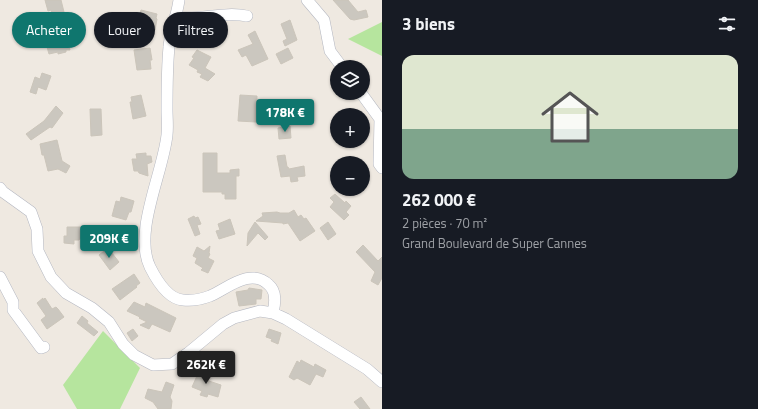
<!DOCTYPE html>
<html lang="fr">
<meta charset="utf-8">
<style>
:root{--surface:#171b24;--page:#242831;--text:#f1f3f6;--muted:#9ea1a6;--accent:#0f766e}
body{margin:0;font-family:"Titillium Web",sans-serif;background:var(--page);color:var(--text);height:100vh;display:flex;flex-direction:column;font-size:15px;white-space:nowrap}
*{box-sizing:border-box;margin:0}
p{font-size:13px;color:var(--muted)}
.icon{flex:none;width:22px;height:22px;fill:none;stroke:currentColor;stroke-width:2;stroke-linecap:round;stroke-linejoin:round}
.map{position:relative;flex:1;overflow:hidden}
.drawer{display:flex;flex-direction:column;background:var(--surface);width:376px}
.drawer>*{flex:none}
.banner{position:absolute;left:12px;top:12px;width:310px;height:36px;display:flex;gap:8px}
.controls{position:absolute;left:330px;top:60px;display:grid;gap:8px}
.controls a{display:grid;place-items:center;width:40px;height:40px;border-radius:50%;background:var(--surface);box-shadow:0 1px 3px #0004;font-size:20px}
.price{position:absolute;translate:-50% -34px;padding:0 9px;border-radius:4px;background:var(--accent);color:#fff;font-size:13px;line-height:26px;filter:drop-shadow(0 1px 2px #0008)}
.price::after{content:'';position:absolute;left:50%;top:24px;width:12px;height:9px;margin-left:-6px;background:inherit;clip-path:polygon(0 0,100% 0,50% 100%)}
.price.active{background:#222;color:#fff}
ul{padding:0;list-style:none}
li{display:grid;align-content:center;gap:8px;height:212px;padding:0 20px}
li span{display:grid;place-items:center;height:124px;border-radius:12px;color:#555}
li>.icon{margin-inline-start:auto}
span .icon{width:72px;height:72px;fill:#fffc;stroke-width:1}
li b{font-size:17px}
h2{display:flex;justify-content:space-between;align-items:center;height:48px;padding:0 20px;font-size:17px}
.chip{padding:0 14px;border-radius:18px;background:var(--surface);box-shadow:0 1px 3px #0004;font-size:14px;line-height:36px}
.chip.active{background:var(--accent);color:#fff}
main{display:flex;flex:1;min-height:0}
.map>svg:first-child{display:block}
</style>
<main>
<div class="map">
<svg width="382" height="409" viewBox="0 0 382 409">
<rect width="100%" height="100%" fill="#efe9e1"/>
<path fill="#b6e59e" d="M382,22V56L348,39Z
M103,331L140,368L120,409H77L63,385Z"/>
<path fill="#cbc7bf" stroke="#cbc5ba" d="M45,0H61L64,12L53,15L51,10L48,11Z
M333,0H348L358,12L366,10L368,17L354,20L350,19Z
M141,10L157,14L156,18L157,19L155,30L147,28L148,24L138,21Z
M290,20L297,40L285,46L283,41L287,39L281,24Z
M255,31L268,59L252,66L246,55L242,57L238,50L253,44L248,35Z
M60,36V40L67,38L70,50H66V52L58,54V52L49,54L45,40Z
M150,48L152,60H150L151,69L137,70L134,50Z
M288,48L293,58L281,64L276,54Z
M197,50L211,57L205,68L215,74L208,81L200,77L202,74L197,72L198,70L189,65L194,58L192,57Z
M42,73L51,76L46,90L38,87L36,94L30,92L35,77L40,79Z
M141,95L146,116L133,119L130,102H132L131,97Z
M240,95L257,96L256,122L238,121Z
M56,106L63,113L52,128L50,127L31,140L26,134L44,121Z
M90,109H101L102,135L91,136Z
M290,126L291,138L279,139L278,128Z
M57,140L62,161L70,166L66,173L58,169L48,171L44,155H42L40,144Z
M146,153V156H151L152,162L147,164L148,176L139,173L138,171H134L132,159H137L136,154Z
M203,153H217V173H230V170L239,169V176H236V199H225V194H222V192H203Z
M285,155L287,167H288L289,169L304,166L305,176L297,177L298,181L291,182L290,176L281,177L277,156Z
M335,194L345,203L346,201L351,206L346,212L349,215L344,220L330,207L334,202L330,198Z
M121,197L134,201L131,212H129L126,220L112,216L116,201L120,202Z
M294,210L298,217L301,215L304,219L306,218L315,231L300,241L288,223L283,224V223L256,221L263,216L262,213L277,212L280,213H289Z
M194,216L195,218L198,217L201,224L197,225L200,234L195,236L188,219Z
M230,219L235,234L219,239L216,231L220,230L218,224Z
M255,222L268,237L265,240L258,233L247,246L248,233Z
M328,222L336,234L328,240L320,228Z
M67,227H82L81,238H80L79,240H74V244L64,243V236H67Z
M363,245L378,261L382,257V278L378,285L371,281L375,272L356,252Z
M210,246L209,253L210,254L208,258L214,261L208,273L201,270L203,268L195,263L197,258L193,256L197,247L204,251Z
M108,248L119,262L110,270L99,255Z
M134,274L140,283L136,286L137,287L120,300L112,289Z
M249,288L262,290L261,299H256V304L239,306L236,292L248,290Z
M43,298V300L45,298L52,309L56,307L58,309L64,317L47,329L41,320L46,316L37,303Z
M134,302L145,307L146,303L176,318L170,332L152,324L149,329L140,325L147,322L139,318L140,317L127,311Z
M82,316L88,321L87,323L98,332L94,336L77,323Z
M133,329L138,336L132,341L127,333Z
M269,329L281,333L278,344L271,341L272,339L266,337Z
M301,360L314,367L315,364L326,370L323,377L316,374L310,385L297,378L294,380L289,377L297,361L300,363Z
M201,367L207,369L203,379L221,385L218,397L208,394L207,397L200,395L202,391L192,387Z
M166,382L174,385L170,397L172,401L171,409H158L153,402L145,398L148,389L162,392Z
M361,397L370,409H360L354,402Z"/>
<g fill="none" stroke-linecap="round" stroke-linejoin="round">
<g stroke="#b4b7c1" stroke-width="12">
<path id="minor" d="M179,0C177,16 170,31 169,47C167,68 167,89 167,110C167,118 168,127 167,135C163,173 133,232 150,267C156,279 168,299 183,300C192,301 202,299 210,296C228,288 251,267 269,285C277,292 275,304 273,313
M307,0L324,20L330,51L342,67
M175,17C199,21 223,11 247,16
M361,93L380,119L379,164L382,168
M0,188L3,192L31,212L37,229L38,251L51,277L66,293L92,308L109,322L123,344L134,355L153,365L172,364L188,353L223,324L234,318L260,311L273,313L286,319L367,369L382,382
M0,277L13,302V310L41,348L44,347"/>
</g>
<use href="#minor" stroke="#fff" stroke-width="11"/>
</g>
</svg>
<div class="controls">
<a><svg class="icon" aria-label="layers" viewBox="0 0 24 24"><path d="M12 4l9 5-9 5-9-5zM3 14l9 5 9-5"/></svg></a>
<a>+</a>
<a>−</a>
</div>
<b class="price" style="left:285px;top:133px">178K €</b>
<b class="price" style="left:109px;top:259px">209K €</b>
<b class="price active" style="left:206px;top:385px">262K €</b>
<div class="banner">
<a class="chip active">Acheter</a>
<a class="chip">Louer</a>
<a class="chip">Filtres</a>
</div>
</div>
<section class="drawer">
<h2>3 biens<svg class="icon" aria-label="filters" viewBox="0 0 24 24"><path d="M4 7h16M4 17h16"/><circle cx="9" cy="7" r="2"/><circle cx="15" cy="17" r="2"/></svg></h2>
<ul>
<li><span style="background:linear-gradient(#dfe7d0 60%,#7fa58c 0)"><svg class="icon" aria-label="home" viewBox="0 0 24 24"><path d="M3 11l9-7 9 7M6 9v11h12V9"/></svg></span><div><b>262 000 €</b><p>2 pièces · 70 m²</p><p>Grand Boulevard de Super Cannes</p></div></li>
</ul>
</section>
</main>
